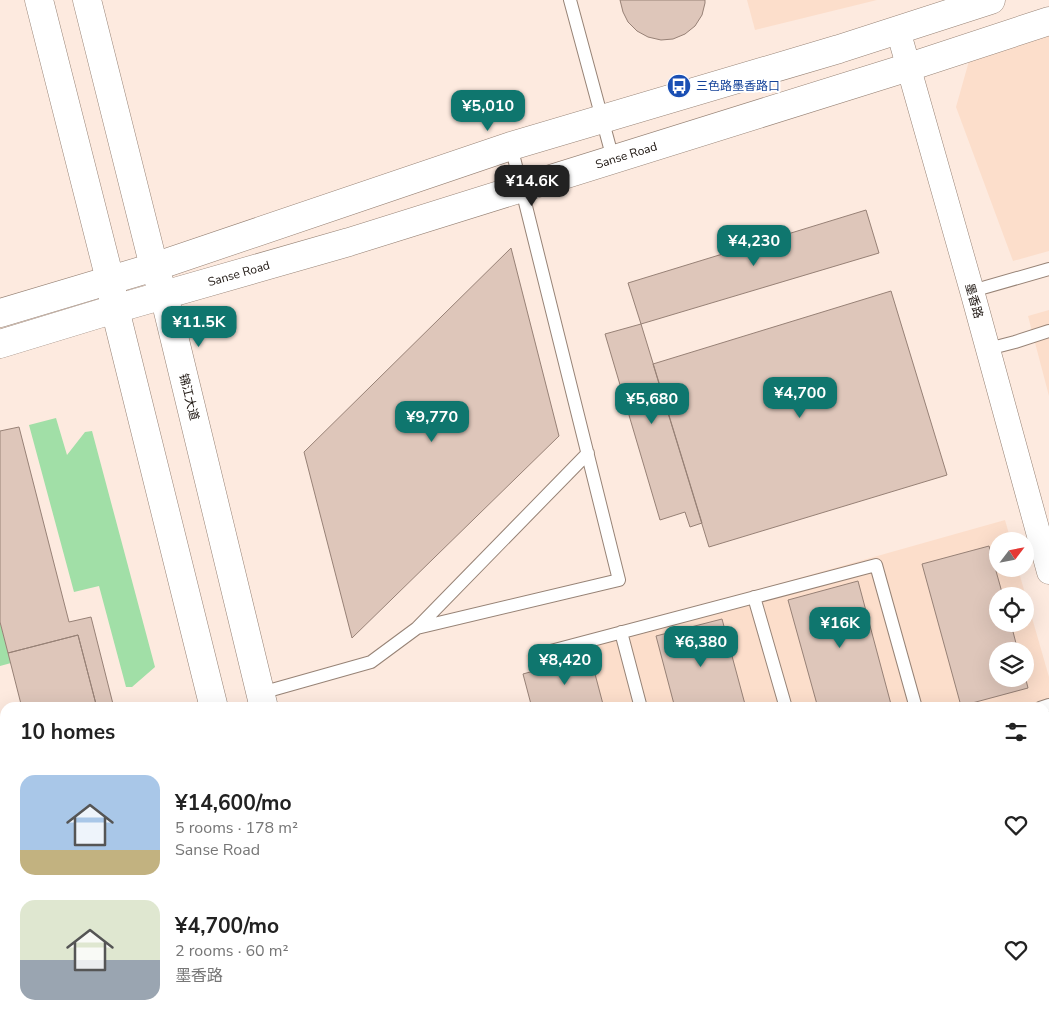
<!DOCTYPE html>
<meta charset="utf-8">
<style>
:root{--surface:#fff;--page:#f2f2f2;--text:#222;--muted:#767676;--accent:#0f766e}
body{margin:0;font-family:"Nunito Sans","Noto Sans SC",sans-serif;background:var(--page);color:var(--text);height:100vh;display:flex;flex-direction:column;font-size:19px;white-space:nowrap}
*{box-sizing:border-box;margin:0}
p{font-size:16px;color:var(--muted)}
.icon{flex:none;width:28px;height:28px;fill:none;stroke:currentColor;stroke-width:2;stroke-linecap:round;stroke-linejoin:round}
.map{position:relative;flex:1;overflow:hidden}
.side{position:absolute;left:0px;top:702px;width:1050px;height:321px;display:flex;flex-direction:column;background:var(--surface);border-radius:15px 15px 0 0;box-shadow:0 5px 20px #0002}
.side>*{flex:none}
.needle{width:32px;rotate:58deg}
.controls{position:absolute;left:989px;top:532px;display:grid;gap:10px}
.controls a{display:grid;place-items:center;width:45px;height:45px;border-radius:50%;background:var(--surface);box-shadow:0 5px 20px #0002;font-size:25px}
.price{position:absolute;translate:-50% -42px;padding:0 11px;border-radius:10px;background:var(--accent);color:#fff;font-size:16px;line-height:32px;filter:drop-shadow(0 1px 2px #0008)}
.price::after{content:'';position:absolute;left:50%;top:30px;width:15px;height:11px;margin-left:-8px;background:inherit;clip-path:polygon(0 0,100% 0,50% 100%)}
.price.active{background:#222;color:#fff}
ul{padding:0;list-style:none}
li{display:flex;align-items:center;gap:15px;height:125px;padding:0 20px}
li span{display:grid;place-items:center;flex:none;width:140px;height:100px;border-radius:15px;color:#555}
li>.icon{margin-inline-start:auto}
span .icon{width:60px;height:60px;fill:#fffc;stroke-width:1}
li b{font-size:21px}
h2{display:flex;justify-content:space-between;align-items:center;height:60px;padding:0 20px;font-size:21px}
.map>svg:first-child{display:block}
</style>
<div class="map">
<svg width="1049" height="1023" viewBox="0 0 1049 1023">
<rect width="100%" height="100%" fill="#fdeadf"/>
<path fill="#fcdecb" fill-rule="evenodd" d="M747,0H877L755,30Z
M1049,35V251L1013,261L956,107L969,61Z
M1049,310V396L1028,316Z
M1005,520L1011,541H998V569H1018L1049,677V1023H664L663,1019H1045V708L538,707L526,655ZM998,596H1025V624H998ZM998,651H1025V679H998Z"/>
<path fill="#a1dfa7" d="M56,418L67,455L85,432L92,431L155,667L132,687H126L99,586L74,592L29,425Z
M0,622L11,663L0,666Z"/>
<path fill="#dec6ba" stroke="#978176" d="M620,0H705V3L702,15L695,26L685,34L673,39L661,40L648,37L637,31L628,22L623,12Z
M866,210L879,253L641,324L628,283Z
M511,248L559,436L352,638L304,452Z
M891,291L947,475L709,547L653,364Z
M641,324L702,523L690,527L685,512L660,520L605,334Z
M19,427L69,622L91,617L114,708H97L78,635L8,653L0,622V431Z
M989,546L1003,596H998V624H1011L1018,651H998V679H1025V676L1028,688L961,706L922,564Z
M858,581L892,708H818L788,600Z
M722,619L746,708H675L656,636Z
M78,635L97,708H22L8,653Z
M590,655L604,708H532L523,674Z
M5,720V757L0,758V721Z
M1045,746L1049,761V854L1045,855Z
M1049,910V1023H1044L1043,1019H1045V911Z
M675,1019H746L747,1023H676Z"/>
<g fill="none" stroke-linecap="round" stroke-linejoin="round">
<g stroke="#978376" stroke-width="14">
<path id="service" d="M570,0L613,159
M972,291L1049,269
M988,349L1015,342L1049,331
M754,597L786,708
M417,628L588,453
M621,632L641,708
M547,652L876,565L916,708
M261,693L371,662L417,628L619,580L511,146
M1040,708L1049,705
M0,776L5,782
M531,1019L532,1023"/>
</g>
<g stroke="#978376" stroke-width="25">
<path id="minor" d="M898,30L972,291L1049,572"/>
</g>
<g stroke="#978376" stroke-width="29">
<g id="tertiary">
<path d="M0,313L154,267L511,146L839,49L991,0"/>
<path id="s1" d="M0,344L115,309L349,242L909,67L1049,21"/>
</g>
</g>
<g stroke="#978376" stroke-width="29">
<path id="secondary" d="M39,0L110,280L115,309L214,708
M87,0L154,267L164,295L264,708
M290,1019L291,1023
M337,1019L338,1023"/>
</g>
<use href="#service" stroke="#fff" stroke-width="12"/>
<use href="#minor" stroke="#fff" stroke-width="24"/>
<use href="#tertiary" stroke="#fff" stroke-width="28"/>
<use href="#secondary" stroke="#fff" stroke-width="28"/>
</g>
<defs>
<g id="bus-disc" transform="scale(1.25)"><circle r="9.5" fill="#1a4fb4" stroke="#fff"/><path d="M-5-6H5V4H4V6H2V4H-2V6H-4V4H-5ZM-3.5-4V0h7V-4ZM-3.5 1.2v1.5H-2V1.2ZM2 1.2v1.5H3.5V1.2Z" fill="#fff"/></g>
</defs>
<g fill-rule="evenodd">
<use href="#bus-disc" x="679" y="86"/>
</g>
<g text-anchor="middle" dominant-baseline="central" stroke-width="4" stroke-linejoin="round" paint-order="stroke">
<g font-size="12" fill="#164399" stroke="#fff" text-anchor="start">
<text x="696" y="86">三色路墨香路口</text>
</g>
<g font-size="12" fill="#1b130e" stroke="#fff">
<text stroke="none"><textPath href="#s1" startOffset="654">Sanse Road</textPath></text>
<text stroke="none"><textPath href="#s1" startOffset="249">Sanse Road</textPath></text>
<text transform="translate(974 301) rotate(74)">墨香路</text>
<text transform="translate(189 397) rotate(76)">锦江大道</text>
</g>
</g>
</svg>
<div class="controls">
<a><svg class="needle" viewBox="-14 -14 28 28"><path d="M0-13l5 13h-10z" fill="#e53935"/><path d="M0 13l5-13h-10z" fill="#767676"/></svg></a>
<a><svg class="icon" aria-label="locate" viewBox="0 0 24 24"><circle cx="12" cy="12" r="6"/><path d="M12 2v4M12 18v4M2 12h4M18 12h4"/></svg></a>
<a><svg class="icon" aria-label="layers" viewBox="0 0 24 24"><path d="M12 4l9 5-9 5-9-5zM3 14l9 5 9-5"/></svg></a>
</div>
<b class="price" style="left:488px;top:132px">¥5,010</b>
<b class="price active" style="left:532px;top:207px">¥14.6K</b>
<b class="price" style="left:754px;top:267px">¥4,230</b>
<b class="price" style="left:199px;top:348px">¥11.5K</b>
<b class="price" style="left:800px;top:419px">¥4,700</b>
<b class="price" style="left:652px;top:425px">¥5,680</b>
<b class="price" style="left:432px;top:443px">¥9,770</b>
<b class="price" style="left:840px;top:649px">¥16K</b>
<b class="price" style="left:701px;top:668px">¥6,380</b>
<b class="price" style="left:565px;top:686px">¥8,420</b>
<section class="side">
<h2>10 homes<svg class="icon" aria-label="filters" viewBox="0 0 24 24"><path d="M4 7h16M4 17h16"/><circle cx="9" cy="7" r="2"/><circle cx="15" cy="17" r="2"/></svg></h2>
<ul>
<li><span style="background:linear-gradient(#a9c7e8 75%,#c2b280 0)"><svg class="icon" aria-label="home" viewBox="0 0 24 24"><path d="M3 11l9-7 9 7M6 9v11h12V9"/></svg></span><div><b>¥14,600/mo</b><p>5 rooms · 178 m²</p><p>Sanse Road</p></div><svg class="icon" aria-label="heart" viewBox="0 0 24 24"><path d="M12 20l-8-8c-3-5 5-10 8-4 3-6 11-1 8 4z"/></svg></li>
<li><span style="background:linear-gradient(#dfe7d0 60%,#9aa5b1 0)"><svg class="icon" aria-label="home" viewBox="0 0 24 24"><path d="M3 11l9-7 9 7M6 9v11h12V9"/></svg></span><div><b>¥4,700/mo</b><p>2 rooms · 60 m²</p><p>墨香路</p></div><svg class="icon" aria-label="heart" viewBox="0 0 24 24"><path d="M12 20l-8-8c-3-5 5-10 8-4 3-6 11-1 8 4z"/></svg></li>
</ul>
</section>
</div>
